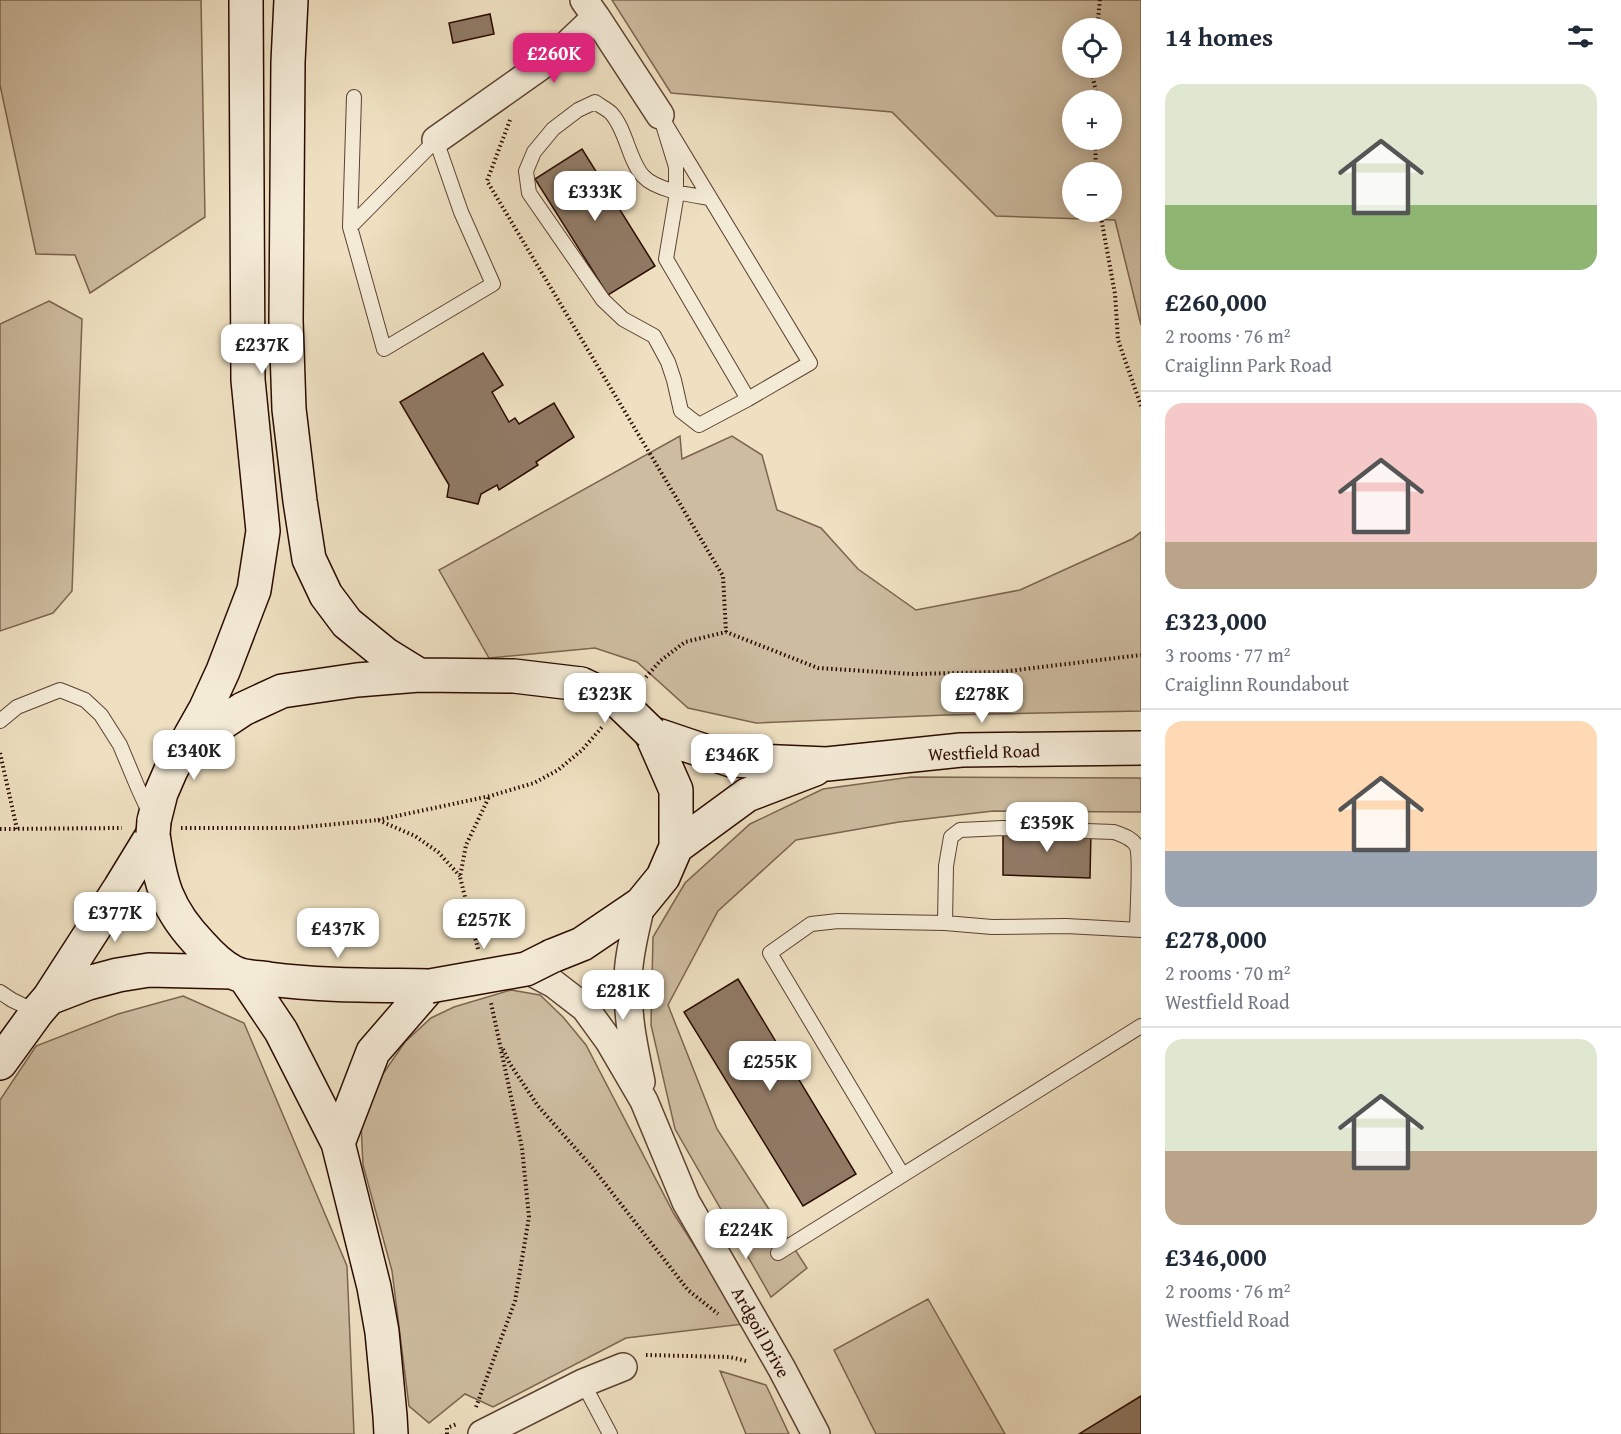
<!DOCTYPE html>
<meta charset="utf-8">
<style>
:root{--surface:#fff;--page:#f6f6f7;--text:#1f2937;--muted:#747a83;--line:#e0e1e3;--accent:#db2777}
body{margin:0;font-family:"Gentium Book Plus",serif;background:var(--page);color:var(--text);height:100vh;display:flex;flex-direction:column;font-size:22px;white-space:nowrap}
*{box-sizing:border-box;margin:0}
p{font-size:20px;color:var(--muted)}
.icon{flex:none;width:33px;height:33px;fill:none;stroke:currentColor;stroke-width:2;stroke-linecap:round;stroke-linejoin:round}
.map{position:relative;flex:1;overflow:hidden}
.drawer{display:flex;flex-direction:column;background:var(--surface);width:480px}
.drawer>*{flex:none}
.fabs{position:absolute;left:1062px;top:18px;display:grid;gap:12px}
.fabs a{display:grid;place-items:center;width:60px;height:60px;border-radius:50%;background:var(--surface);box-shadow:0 3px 15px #0003;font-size:30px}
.price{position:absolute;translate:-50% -51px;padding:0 14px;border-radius:12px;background:#fff;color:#222;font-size:20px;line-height:39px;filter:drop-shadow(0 2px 3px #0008)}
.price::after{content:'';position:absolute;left:50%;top:36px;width:18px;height:14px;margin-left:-9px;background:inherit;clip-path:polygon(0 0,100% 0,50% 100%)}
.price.active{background:var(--accent);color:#fff}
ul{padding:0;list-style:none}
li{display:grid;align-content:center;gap:12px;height:318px;padding:0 24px}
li+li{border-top:2px solid var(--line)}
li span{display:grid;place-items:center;height:186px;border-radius:18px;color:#555}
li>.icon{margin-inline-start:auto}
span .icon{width:108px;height:108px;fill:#fffc;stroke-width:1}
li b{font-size:26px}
h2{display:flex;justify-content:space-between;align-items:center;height:72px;padding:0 24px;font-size:26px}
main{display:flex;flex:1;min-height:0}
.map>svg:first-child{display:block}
</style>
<main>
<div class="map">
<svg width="1141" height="1434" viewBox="0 0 1141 1434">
<rect width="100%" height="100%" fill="#eee0c1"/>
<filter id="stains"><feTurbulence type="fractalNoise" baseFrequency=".00333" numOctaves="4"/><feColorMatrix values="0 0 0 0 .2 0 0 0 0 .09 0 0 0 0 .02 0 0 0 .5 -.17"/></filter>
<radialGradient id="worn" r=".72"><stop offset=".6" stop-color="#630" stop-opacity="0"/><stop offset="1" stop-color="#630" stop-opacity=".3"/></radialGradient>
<path fill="#cdbca0" stroke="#7c6450" stroke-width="1.5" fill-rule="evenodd" d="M0,0H201L205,217L90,293L75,255L36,254L0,85Z
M612,0H1141V325L1115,220L996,216L892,112L671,93ZM1072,28H1112V68H1072ZM1072,100H1112V140H1072ZM1072,172H1112V212H1072Z
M49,301L82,319L72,591L53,613L0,631V324Z
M680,436L682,459L732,436L762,455L777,510L821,528L858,569L916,610L1020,590L1132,539L1141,532V711L946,715L756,723L688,708L637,662L595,648L489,658L439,570Z
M911,777L1141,778V812L993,811L899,822L796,840L718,911L668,1005L717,1129L807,1268L771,1297L675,1129L651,1025L653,937L685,883L750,824L823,789Z
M511,990L540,995L563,1017L586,1045L674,1214L744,1324L626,1338L493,1407L465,1394L429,1423L409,1406L392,1271L363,1165L361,1124L378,1081L405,1042L431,1018L454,1007Z
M183,996L244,1023L347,1266L354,1434H0V1100L36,1046L118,1014Z
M928,1299L1005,1434H876L834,1350Z
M720,1371L766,1385L789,1434H746Z"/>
<path fill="#907a65" stroke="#2b0b01" stroke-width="1.5" d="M490,14L494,34L453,43L449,23Z
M582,149L655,266L608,295L535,179Z
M483,353L503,385L492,392L509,422L515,418L519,424L554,403L574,437L536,462L538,465L499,490L497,485L481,494L478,504L447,497L449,485L400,402Z
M1003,828L1091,831L1090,878L1003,875Z
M738,979L856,1174L803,1206L684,1012Z
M1141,1396V1434H1079Z"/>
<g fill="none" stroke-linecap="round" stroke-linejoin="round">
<g stroke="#5c4031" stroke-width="16">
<path id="service" d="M660,115L810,363L748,399L666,259L676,199V167Z
M436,140L461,212L493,284L384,349L350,227Z
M710,198C691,195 657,191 643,176C629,161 626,129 611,113C607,109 600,106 595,102L578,110L553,129L534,152L526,171L529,193L603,300L623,319L654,336L668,362L674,380L681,411L699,425L748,399
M350,227L354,97
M0,721L17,707L60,690L85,700L101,715L120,745L138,788L150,814
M945,923L946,866L951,837L960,830L1003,828L1114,832C1122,835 1133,838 1137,847C1141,858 1137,914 1137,929
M0,992L12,1000L37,1012
M902,1174L770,953L811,924L838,921L945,923L992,927L1066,926L1141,930
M778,1253L1141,1026
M583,1383L610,1434"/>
</g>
<g stroke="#5c4031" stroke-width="30">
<path id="minor" d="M596,17L660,115
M436,140L555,56L596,17L584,0
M526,969L554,984L585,1008L609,1041L644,1101L686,1202L782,1369L816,1434
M641,1082C634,1048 627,1016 628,981C628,955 636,929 641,904
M482,1434L583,1383L623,1367"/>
</g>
<g stroke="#2b0b01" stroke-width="36">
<path id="secondary" d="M291,0L288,62L286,320L289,409L300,501L309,559L326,595L347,623L385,654L419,675
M651,733L731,760L827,764L961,750L1141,748
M189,745L243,709L282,691L357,680L419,675L514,676L581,684
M154,821L161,793L171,770L206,708L223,671L254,590L263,531L248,380L246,0
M153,834C160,883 166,909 201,945C210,955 221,966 233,972C243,978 257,977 269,979C322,986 376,985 430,986
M676,847L747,795L815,769
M552,956L582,944L641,904L663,877L676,847V790L651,733
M244,976L281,1031L338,1143L374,1287L382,1332L390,1416L391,1434
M49,998L88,983L118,975L149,970L232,972
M0,1063L37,1012L49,998L120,888L153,834
M338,1143L373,1052L430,986"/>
</g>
<path stroke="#2b0b01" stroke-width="4" stroke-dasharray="1.5 3" stroke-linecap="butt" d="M1097,28L1100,0
M1093,68L1092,74L1098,100
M510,120L487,181L723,576L726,632
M1095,140L1096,172
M1100,212L1115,294L1118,340L1141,406
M640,684L660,661L685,642L726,632L818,668L912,674L1000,672L1141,655
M0,753L17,829
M378,820L490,796L534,783L558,770L582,750L603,726
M181,828H294L378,820L415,836L438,852L460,876
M0,829L122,828
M478,949L460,877L466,845L489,797
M503,1049L510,1064L538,1106L592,1167L688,1290L718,1314
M646,1355L730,1357L746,1361
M476,1407L515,1301L529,1217L522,1148L491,1003
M447,1434V1428L457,1424"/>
<use href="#service" stroke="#f4ebd7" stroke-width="14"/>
<use href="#minor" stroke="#f4ebd7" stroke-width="27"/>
<use href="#secondary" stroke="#f4ebd7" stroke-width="33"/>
<g stroke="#2b0b01" stroke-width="36" stroke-linecap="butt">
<path id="secondary-bridge" d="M581,684L618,701L651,733
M153,834L154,821
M430,986L526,969L552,956"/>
</g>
<use href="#secondary-bridge" stroke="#f4ebd7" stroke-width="33"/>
</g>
<g text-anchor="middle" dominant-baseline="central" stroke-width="6" stroke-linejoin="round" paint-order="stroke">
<g font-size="18" fill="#2b0b01" stroke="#f4ebd7">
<text transform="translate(984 752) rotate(-2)">Westfield Road</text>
<text transform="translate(761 1332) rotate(61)">Ardgoil Drive</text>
</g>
</g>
<rect width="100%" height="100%" filter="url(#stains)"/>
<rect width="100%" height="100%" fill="url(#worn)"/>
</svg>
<div class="fabs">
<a><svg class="icon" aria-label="locate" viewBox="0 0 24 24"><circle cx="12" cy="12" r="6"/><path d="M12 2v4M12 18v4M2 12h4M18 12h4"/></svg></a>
<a>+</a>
<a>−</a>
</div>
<b class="price active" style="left:554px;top:84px">£260K</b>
<b class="price" style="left:595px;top:222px">£333K</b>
<b class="price" style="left:262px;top:375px">£237K</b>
<b class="price" style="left:605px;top:724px">£323K</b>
<b class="price" style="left:982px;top:724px">£278K</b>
<b class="price" style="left:194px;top:781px">£340K</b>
<b class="price" style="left:732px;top:785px">£346K</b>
<b class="price" style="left:1047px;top:853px">£359K</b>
<b class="price" style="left:115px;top:943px">£377K</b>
<b class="price" style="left:484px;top:950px">£257K</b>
<b class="price" style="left:338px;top:959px">£437K</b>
<b class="price" style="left:623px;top:1021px">£281K</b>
<b class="price" style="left:770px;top:1092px">£255K</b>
<b class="price" style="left:746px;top:1260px">£224K</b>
</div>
<section class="drawer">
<h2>14 homes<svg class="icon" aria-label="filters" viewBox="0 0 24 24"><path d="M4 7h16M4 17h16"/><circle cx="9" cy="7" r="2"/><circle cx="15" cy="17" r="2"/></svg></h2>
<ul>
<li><span style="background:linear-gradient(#dfe7d0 65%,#8fb573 0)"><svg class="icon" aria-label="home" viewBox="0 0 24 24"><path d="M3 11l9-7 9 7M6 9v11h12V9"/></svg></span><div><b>£260,000</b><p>2 rooms · 76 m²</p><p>Craiglinn Park Road</p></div></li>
<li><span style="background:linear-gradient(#f6c9c9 75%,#b9a48a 0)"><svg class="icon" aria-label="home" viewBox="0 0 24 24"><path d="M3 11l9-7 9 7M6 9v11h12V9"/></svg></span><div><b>£323,000</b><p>3 rooms · 77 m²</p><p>Craiglinn Roundabout</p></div></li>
<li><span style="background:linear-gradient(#ffd9b3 70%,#9aa5b1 0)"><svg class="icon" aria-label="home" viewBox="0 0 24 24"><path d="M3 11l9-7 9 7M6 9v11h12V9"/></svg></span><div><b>£278,000</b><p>2 rooms · 70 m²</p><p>Westfield Road</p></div></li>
<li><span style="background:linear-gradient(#dfe7d0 60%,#b9a48a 0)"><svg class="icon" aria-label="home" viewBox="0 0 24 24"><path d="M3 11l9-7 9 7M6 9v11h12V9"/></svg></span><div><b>£346,000</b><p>2 rooms · 76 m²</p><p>Westfield Road</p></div></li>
</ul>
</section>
</main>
